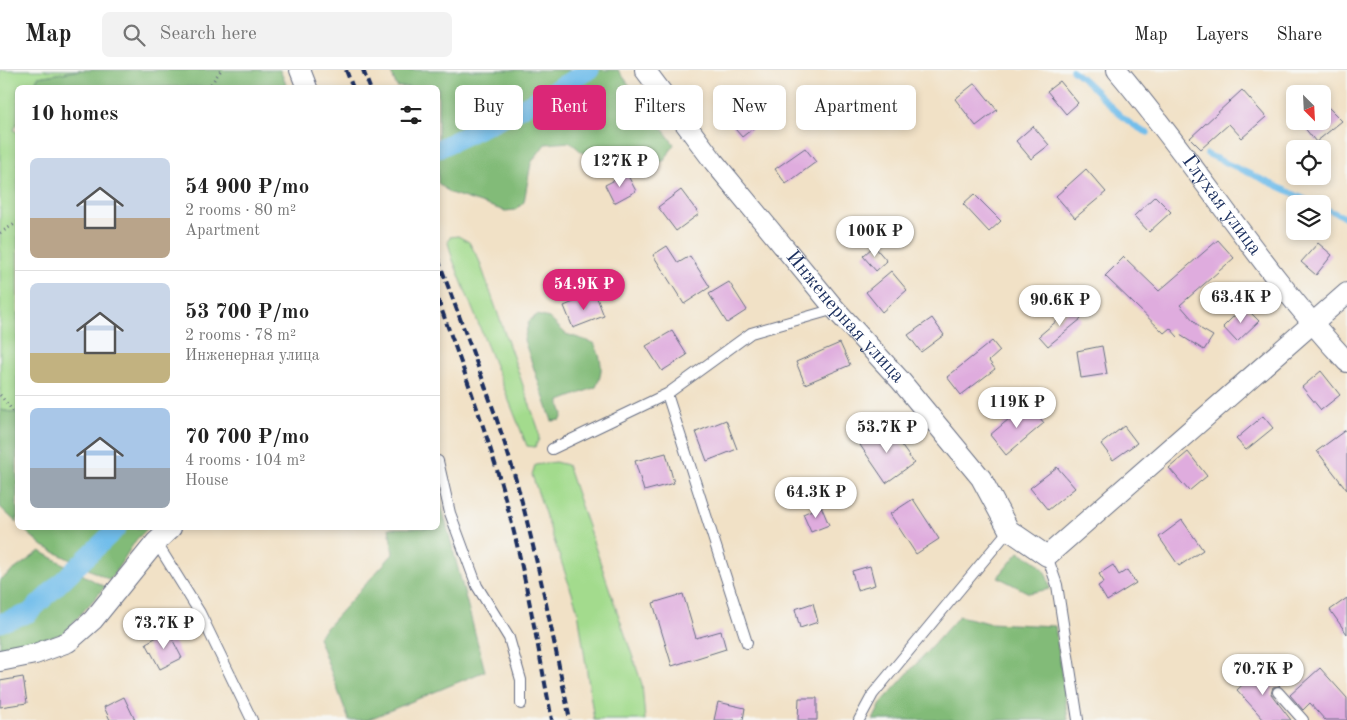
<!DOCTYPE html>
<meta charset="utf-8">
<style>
:root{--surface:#fff;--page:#f2f2f2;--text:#222;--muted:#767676;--line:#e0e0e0;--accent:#db2777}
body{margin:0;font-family:"Old Standard TT",serif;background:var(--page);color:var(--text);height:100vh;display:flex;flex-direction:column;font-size:19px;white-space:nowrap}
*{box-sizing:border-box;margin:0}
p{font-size:16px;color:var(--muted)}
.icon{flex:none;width:28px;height:28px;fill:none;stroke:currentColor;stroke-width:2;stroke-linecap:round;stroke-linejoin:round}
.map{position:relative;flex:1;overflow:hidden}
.drawer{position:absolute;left:15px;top:15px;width:425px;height:445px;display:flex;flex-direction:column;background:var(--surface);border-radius:8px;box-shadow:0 2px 8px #0003}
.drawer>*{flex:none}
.hud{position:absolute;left:455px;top:15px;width:475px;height:45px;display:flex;gap:10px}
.needle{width:32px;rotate:156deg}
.fabs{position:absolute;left:1286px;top:15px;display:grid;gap:10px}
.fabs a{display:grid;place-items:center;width:45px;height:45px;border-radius:8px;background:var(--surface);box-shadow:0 2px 8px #0003;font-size:25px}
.price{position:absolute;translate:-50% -42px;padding:0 11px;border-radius:18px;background:#fff;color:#222;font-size:16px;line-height:32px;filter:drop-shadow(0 1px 2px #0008)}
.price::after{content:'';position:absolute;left:50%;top:30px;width:15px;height:11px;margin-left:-8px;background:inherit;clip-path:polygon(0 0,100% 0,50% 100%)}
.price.selected{background:var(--accent);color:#fff}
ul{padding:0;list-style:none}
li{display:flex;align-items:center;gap:15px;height:125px;padding:0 15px}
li+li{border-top:1px solid var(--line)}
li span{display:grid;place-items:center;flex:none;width:140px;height:100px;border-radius:8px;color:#555}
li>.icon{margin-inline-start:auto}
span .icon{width:60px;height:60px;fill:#fffc;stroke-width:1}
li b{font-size:21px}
h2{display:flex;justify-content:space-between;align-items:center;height:60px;padding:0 15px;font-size:21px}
.tag{padding:0 18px;border-radius:8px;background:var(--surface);box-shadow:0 2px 8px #0003;font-size:18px;line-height:45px}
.tag.selected{background:var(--accent);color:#fff}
header{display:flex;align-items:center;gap:30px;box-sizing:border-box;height:70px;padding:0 25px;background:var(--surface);border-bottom:1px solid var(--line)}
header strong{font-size:24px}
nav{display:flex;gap:28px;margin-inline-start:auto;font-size:18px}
.search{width:350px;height:45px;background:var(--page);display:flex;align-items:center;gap:12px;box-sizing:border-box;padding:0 18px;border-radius:8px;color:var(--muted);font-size:19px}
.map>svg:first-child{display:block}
</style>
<header>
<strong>Map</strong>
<div class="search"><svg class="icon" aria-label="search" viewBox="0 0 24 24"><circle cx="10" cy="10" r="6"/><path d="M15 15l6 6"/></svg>Search here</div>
<nav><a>Map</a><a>Layers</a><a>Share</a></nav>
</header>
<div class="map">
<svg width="1347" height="650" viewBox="0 0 1347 650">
<rect width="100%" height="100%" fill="#f6f6f2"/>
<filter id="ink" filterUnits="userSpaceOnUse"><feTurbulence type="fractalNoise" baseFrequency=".02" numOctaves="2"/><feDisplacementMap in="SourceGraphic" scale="10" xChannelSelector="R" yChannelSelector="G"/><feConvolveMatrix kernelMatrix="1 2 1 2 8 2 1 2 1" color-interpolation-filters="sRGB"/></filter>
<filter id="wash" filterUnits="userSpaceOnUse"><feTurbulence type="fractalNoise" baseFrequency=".0096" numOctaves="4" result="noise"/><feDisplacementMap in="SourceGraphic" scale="20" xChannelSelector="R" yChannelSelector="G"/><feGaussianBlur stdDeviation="1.12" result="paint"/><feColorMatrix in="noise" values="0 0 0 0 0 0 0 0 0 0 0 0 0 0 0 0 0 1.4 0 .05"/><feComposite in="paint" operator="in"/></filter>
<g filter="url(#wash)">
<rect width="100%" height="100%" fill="#f1e1c6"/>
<path fill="#a3db8d" stroke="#5f8576" d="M0,0H81L38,7L33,17L18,18L17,53L14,60L18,63L17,343L0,340Z
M458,166L469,172L479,190L538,358L539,369L535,377L527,376L453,190L448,173L450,167Z
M555,392L567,395L642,614L645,650H594L578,541L532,405L535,395Z"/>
<path fill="#82bb78" stroke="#4e756b" d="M81,0H280L287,17H33L38,7Z
M390,0H618L674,74L665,90L656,94L629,91L618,96L601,98L570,72L545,74L531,93L524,132L516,140L505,141L450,123L438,113V18L397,17Z
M537,245L549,248L566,264L594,273C602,289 604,301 596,317L560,331V336L563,344L561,350L552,351L524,270L529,251Z
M0,340L17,343V453L0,437Z
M438,423L485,601L367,650H349L318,567L393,484L389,458H438Z
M22,458H148L136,470L110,510L43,476Z
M40,481L105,517L63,564L0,580V510Z
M1019,482C1038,492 1046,496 1050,519L1029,523L998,507Z
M959,546L989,553L1055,556L1068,650H873L882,632Z"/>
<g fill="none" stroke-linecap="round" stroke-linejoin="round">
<path stroke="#72beeb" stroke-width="5.5" d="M1072,0C1099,19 1118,51 1148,63
M1207,84L1316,134
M1322,137L1347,148"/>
<path stroke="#72beeb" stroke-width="19" d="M438,79L512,43L590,0
M0,553L29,543L117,458"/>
</g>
<g id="blocks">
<path fill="#dfacde" d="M1060,11L1078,33L1066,44L1047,21Z
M975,13L997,40L976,56L955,29Z
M1242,20L1266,47L1242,68L1229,54L1201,79L1190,68Z
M1322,31L1342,51L1316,72L1299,51H1322Z
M754,33L766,48L742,67L729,52Z
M1033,56L1049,75L1031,89L1016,71Z
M805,78L816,92L786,114L775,99Z
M1086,99L1106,122L1075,148L1056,126Z
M627,104L636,121L614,133L605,115Z
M681,120L699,144L676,161L658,137Z
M974,124L1001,151L989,162L963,134Z
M1155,126L1171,142L1149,162L1134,146Z
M1218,170L1234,188L1180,235L1201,259L1213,266L1204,280L1180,265L1178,267L1170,258L1164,263L1105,206L1124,187L1159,221Z
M1318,173L1332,185L1316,205L1301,192Z
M667,176L678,193L690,186L710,217L684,234L653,185Z
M874,176L887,191L876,201L863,186Z
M891,201L907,220L882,242L866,222Z
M729,212L747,240L727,253L709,224Z
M595,223L604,246L573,258L564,236Z
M1244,236L1259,251L1237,272L1223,257Z
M1072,238L1081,249L1048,276L1039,266Z
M932,248L944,265L921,282L908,265Z
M672,261L687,285L662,301L646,276Z
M992,271L1000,281L989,291L995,299L961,325L947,307Z
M840,273L850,295L805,314L796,292Z
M1102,276L1107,304L1081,308L1077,281Z
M1321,301L1340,325L1321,340L1302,317Z
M1028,333L1044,353L1006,385L990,365Z
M1263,346L1273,358L1246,380L1236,369Z
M726,350L737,379L707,391L696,362Z
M887,356L914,393L886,413L860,375Z
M1124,356L1137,373L1113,390L1101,374Z
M1347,359V420L1317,381Z
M1188,382L1207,406L1189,421L1169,398Z
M666,383L674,413L644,421L635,391Z
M1057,397L1075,418L1048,440L1030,418Z
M913,429L939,469L916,484L890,444Z
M821,436L829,455L811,462L803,444Z
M1182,450L1203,480L1179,496L1159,467Z
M1113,495L1119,505L1127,500L1136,513L1107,531L1098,516L1104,512L1099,504Z
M870,496L875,515L857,520L852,501Z
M683,524L696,568L721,561L726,579L672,596L653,533Z
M1347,528V564L1330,540Z
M813,533L818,552L800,558L795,539Z
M168,561L182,588L160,599L146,573Z
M1262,596L1280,616L1273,617L1271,624L1291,650H1264L1237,620Z
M1320,598L1347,628V650H1325L1310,633L1303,640L1290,625Z
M23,607L27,633L0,637V611Z
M124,627L135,650H110L104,637Z
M799,628H817V650H798Z
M718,632L745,638L743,650H714Z"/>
</g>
</g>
<g filter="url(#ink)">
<use href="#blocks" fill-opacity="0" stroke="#666d82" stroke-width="1"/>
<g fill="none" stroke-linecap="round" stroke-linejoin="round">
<g stroke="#666d82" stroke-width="12">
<path id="service" d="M552,379L667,324
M438,391L450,443L477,516L509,568L521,610V634
M156,472L200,543L252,650
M1047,486L1057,515L1078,650
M747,573L667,324L751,263L835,239
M1278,622L1303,650
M859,650L873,624L1009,460"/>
</g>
<g stroke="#666d82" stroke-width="22">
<g id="minor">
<path d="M300,0L307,18"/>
<path id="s1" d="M645,0L714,92L835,239L900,310L981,408L1009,460L1047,486L1347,223"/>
<path id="s2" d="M1117,0C1197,95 1263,202 1347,292"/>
<path d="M0,591L35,584L68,572L93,550L156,472L171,458"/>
</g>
</g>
<path stroke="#666d82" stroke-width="3" stroke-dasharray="1 4" stroke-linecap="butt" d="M208,18L221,0
M0,163L18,152
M0,325L18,347"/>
<use href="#service" stroke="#fff" stroke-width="10"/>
<use href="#minor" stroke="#fff" stroke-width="20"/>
<path stroke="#1b2f5e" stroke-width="4" stroke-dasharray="8 4" stroke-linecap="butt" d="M346,0L353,18
M363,0L370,18
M438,189C467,269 500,349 522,432C541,504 555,577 570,650
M438,230C463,298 488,365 507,435C526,506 538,578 552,650"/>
</g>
</g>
<g text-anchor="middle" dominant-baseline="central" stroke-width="4" stroke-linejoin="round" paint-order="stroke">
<g font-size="20" fill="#1b2f5e" stroke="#f6f6f2">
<text stroke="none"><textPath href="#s2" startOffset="171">Глухая улица</textPath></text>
<text stroke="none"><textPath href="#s1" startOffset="318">Инженерная улица</textPath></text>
</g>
</g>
</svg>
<div class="fabs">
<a><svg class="needle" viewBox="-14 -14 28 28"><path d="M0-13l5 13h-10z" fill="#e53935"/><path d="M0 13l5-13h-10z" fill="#767676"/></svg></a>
<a><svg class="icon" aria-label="locate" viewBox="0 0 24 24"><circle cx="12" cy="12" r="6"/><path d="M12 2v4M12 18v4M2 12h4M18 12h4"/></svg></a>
<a><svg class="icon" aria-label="layers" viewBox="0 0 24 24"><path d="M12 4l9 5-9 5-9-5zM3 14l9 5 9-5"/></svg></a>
</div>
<b class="price" style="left:620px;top:118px">127K ₽</b>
<b class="price" style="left:875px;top:188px">100K ₽</b>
<b class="price selected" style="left:584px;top:241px">54.9K ₽</b>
<b class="price" style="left:1241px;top:254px">63.4K ₽</b>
<b class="price" style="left:1060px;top:257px">90.6K ₽</b>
<b class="price" style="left:1017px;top:359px">119K ₽</b>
<b class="price" style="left:887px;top:384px">53.7K ₽</b>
<b class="price" style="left:816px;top:449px">64.3K ₽</b>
<b class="price" style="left:164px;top:580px">73.7K ₽</b>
<b class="price" style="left:1263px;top:626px">70.7K ₽</b>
<div class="hud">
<a class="tag">Buy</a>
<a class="tag selected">Rent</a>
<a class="tag">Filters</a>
<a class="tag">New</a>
<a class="tag">Apartment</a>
</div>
<section class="drawer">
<h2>10 homes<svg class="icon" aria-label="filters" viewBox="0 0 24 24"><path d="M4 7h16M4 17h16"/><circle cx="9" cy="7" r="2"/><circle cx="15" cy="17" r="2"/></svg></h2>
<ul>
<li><span style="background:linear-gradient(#c9d6e8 60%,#b9a48a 0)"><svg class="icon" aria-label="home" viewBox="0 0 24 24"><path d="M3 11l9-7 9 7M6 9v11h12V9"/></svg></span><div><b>54 900 ₽/mo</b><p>2 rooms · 80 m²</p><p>Apartment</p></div></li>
<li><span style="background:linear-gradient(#c9d6e8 70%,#c2b280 0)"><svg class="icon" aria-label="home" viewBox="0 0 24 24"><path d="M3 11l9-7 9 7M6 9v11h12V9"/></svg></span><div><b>53 700 ₽/mo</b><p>2 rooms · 78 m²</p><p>Инженерная улица</p></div></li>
<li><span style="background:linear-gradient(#a9c7e8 60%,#9aa5b1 0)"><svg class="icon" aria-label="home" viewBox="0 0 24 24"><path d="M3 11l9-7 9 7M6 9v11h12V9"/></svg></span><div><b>70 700 ₽/mo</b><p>4 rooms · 104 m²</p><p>House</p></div></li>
</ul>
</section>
</div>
